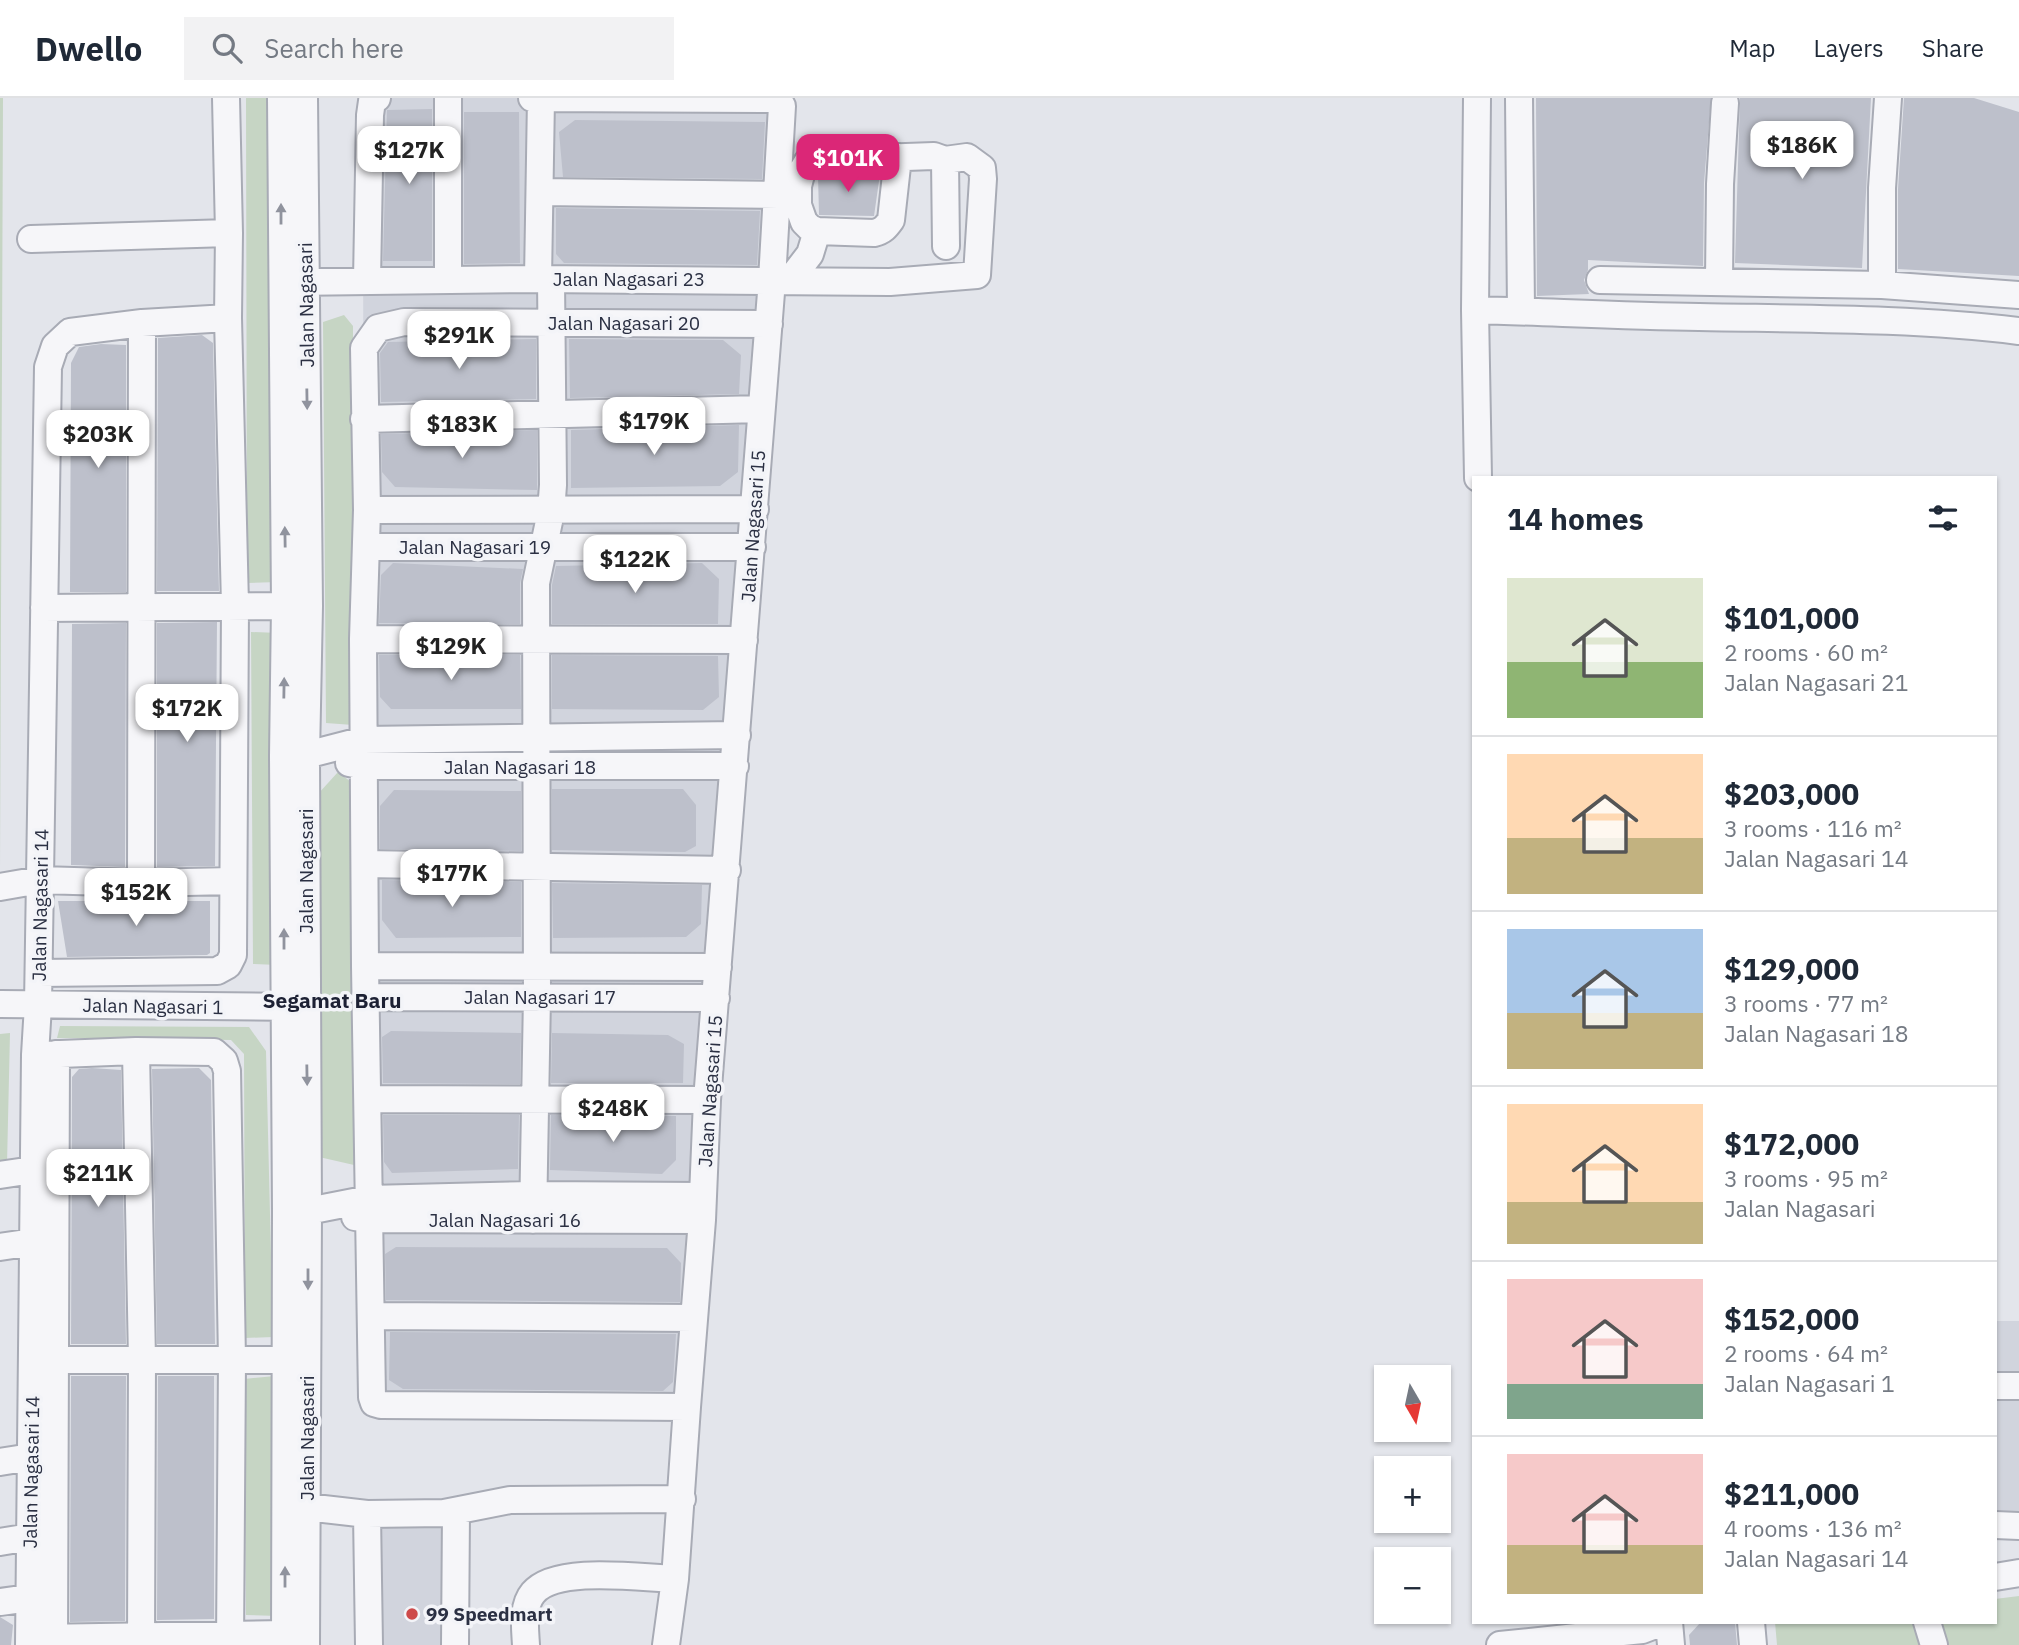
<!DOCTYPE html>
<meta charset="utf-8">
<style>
:root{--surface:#fff;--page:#f2f2f3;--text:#1f2937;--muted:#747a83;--line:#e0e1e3;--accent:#db2777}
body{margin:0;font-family:"IBM Plex Sans",sans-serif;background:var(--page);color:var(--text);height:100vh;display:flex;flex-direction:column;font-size:26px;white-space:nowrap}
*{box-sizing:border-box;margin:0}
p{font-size:23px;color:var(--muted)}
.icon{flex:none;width:38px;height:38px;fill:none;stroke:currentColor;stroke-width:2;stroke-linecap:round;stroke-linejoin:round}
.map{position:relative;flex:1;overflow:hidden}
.panel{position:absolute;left:1472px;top:378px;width:525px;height:1148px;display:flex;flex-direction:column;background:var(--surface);border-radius:0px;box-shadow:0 2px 5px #0004}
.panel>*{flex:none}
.needle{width:46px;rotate:171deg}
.tools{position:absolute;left:1374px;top:1267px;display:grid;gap:14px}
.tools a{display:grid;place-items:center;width:77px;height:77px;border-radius:0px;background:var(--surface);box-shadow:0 2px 5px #0004;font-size:35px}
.price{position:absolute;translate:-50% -60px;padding:0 16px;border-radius:14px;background:#fff;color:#222;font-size:23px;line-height:46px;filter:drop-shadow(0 2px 4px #0008)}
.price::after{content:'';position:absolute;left:50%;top:42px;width:21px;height:16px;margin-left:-10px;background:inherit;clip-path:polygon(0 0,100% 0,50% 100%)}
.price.selected{background:var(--accent);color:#fff}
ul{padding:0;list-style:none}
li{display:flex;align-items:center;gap:21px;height:175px;padding:0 35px}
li+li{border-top:2px solid var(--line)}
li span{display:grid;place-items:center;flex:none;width:196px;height:140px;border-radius:0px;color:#555}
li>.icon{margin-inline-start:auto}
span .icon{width:84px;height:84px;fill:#fffc;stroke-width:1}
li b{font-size:30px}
h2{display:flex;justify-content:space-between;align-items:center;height:84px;padding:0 35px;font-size:30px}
header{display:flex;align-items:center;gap:42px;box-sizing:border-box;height:98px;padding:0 35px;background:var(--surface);border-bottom:2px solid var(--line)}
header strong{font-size:33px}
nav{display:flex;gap:38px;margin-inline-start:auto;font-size:24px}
.search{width:490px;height:63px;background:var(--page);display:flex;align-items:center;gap:18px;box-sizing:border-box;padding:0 24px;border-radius:0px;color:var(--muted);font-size:26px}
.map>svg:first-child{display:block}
</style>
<header>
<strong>Dwello</strong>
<div class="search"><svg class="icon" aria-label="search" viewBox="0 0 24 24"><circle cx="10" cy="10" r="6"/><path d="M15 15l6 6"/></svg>Search here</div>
<nav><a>Map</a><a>Layers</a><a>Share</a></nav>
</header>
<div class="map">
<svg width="2019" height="1547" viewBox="0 0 2019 1547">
<rect width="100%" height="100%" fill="#e3e5eb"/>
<path fill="#d1d4dd" d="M365,0H783L694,1317L365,1298L363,80Z
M1995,1223H2019V1417H1995Z
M460,1407V1547H364L361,1410Z"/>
<path fill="#c6d5c4" d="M0,0H3L0,772Z
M246,0H274L278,484L247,485Z
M344,217L353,228V627L326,625L323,224Z
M251,534L279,535L278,867L253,866Z
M338,674L355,687L354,1067L319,1059L318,696Z
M60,928L249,929L266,953L273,1239L245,1240L244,956L231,942L57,940Z
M10,935L7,1066L0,1067V936Z
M275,1278L279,1518L246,1517L244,1281Z
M2019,1498V1547H1777L1775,1524H1995V1501Z"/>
<path fill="#bdc0cb" d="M1536,0H1711L1704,85L1703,168L1588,162V172L1584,182L1589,196L1537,198Z
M1740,0H1871L1862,170L1735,165Z
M1904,0H1974L2019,14V178L1898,171V91Z
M432,11V163H383L387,12Z
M464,14H519L520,165L464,166Z
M575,22L765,24L762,81L563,79L559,34Z
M829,73L880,76L874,118L819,117L818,77Z
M556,110L760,113L757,167L564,165L556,156Z
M202,237L213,245L219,493H157L158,240Z
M536,241V301L381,304L380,255L388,244Z
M569,241L723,242L741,257L739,296L570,300Z
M101,246L126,247V494H70L71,265L79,249Z
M739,327L738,374L720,388L571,390V332Z
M537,332V392L395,389L382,374L381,336Z
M393,465L523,471L520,485V526L379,525L381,477Z
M702,465L719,481L718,526H552V487L556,468Z
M217,524L215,768L157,769V525Z
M126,525L125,769L71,767L72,526Z
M379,557H520L521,611H391L380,599Z
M552,557L718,558L719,599L703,612L552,611Z
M552,691H683L696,707V748L685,754L552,752Z
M394,692L521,693V753L380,751V708Z
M382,782L521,784V839L396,840L382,822Z
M552,785L702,787L701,826L686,839L553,840Z
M58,803H210V855L207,857L67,859Z
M391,933L521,935L520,986L383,985L382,939Z
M552,935L668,937L684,946L683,985H551Z
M92,970L121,972L126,1246H71L72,979L79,971Z
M199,970L211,982L215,1246H157L152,971Z
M383,1017H519L518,1071L392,1075L384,1064Z
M551,1017L676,1018V1062L662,1076L550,1072Z
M396,1149L667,1150L681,1165L680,1204L386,1202L385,1156Z
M390,1234L676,1236L673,1284L663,1293L403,1291L389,1282Z
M71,1278H126L125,1523L70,1524Z
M158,1278H214V1521L157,1522Z
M0,1519L13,1527L11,1547H0Z
M1735,1524L1737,1547H1690L1689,1537L1700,1525Z"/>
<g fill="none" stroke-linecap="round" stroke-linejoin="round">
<g stroke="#a8abb5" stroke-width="30">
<path id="minor" d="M281,0L285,507L283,658L286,1113L285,1547
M304,0L309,508L306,657L308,1113L306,1547
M448,0V181
M532,0L771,1L778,2L782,8L772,182L707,1002L702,1122L687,1309L381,1307L374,1305L372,1299L365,868L363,541L367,412L364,250L378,230L404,224L769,226
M1477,0L1475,212L1478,380
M1519,0L1521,213
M540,94L778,97
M817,133L810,130L804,124L798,107V88L802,73L808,63L816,59L828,57L878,60L934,58L945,62L946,148
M31,141L229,135
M538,181L541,0
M367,182L370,17L372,3L377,0
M790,182L810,156L817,133L874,135C883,133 886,129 891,122L898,59
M1600,182L1882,187L2019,197
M1719,183L1720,86L1725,5
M291,184L538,181L890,184L977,177L983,81L982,70L967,59L945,62
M1882,187V90L1888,0
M1475,212C1549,214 1624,218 1699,219C1806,221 1913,220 2019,233
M364,321L761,311
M367,412L755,411
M366,449H752
M44,510L301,508
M363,541L744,542
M292,658L306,657L364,642L737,637
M349,665L365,668H735
M365,766L727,772
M141,785L142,225
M0,789L40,782L141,785L232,783
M365,868L718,869
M39,875L217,873L228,867L233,857L235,507L228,220L229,135L226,0
M365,899L716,900
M0,906L301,909
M136,953L142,1262L141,1547
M35,957L136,953L214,954L224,963L227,973L232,1262L230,1547
M368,1001L707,1002
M0,1077L33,1072
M292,1113H308L369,1101L533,1097L703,1098
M355,1119L370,1121L702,1122
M533,1122L537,898L536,485L551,414L553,387L551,181
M0,1149L33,1144
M371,1218L694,1220
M39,1262H302
M1995,1288H2019
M0,1364L31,1359
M306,1409L367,1416L444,1415L510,1402L682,1401
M367,1416L369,1547
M1995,1427L2019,1428
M0,1444L30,1439
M1995,1479L2019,1475
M0,1504L29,1500
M1669,1524L1671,1547
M1751,1524L1753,1547
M1927,1524L1934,1547
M38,1540L285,1536
M29,1547L35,957L38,907L48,269L55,248L70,234L142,225L228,220
M54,1547L56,956
M455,1547L456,1414
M526,1547C525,1530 522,1508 533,1495C556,1467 641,1480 675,1481
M666,1547L675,1481L687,1309
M1500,1547L1642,1532L1663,1524"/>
</g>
<use href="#minor" stroke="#f6f6f9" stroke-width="26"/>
</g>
<defs><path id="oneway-solid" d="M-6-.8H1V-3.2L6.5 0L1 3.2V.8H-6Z" transform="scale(1.75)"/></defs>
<g fill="#90939e">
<use href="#oneway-solid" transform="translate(281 116) rotate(-90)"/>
<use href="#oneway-solid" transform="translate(307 301) rotate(89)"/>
<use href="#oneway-solid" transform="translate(285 439) rotate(-91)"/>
<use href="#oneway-solid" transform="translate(284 590) rotate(-89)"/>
<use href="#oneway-solid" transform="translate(284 841) rotate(-90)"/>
<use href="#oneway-solid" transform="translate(307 977) rotate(89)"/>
<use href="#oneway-solid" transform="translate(308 1181) rotate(90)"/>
<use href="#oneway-solid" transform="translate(285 1479) rotate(-90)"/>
</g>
<circle fill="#ce4a4a" stroke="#f3f4f8" stroke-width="2.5" cx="412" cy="1516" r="7"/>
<g text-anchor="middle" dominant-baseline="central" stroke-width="7" stroke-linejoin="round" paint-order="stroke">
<g font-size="19" fill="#2b3043" stroke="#f3f4f8">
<text x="629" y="181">Jalan Nagasari 23</text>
<text transform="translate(306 207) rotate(-91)">Jalan Nagasari</text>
<text x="624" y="225">Jalan Nagasari 20</text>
<text transform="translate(753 428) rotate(-86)">Jalan Nagasari 15</text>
<text x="475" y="449">Jalan Nagasari 19</text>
<text x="520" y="669">Jalan Nagasari 18</text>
<text transform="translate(306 773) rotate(-90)">Jalan Nagasari</text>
<text transform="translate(40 807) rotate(-89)">Jalan Nagasari 14</text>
<text x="540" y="899">Jalan Nagasari 17</text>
<text transform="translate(153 908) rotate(1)">Jalan Nagasari 1</text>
<text transform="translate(710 993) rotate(-86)">Jalan Nagasari 15</text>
<text x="505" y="1122">Jalan Nagasari 16</text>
<text transform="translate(307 1340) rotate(-90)">Jalan Nagasari</text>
<text transform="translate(31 1374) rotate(-89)">Jalan Nagasari 14</text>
</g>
<g font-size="19" font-weight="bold" fill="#2b3043" stroke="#f3f4f8" text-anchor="start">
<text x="426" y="1516">99 Speedmart</text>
</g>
<g font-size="21" font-weight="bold" fill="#1d2134" stroke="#f3f4f8">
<text x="332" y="902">Segamat Baru</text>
</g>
</g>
</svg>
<div class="tools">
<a><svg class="needle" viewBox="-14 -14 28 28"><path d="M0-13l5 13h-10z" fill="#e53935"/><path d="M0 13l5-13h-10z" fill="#747a83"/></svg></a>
<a>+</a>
<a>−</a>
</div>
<b class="price" style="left:1802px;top:83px">$186K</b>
<b class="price" style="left:409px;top:88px">$127K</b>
<b class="price selected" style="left:848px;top:96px">$101K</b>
<b class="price" style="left:459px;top:273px">$291K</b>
<b class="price" style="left:654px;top:359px">$179K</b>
<b class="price" style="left:462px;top:362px">$183K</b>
<b class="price" style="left:98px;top:372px">$203K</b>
<b class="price" style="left:635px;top:497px">$122K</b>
<b class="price" style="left:451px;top:584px">$129K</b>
<b class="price" style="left:187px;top:646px">$172K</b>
<b class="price" style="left:452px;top:811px">$177K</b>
<b class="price" style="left:136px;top:830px">$152K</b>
<b class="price" style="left:613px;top:1046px">$248K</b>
<b class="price" style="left:98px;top:1111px">$211K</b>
<section class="panel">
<h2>14 homes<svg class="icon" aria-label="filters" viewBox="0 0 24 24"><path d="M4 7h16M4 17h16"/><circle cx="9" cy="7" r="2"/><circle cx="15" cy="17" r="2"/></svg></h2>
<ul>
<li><span style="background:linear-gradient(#dfe7d0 60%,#8fb573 0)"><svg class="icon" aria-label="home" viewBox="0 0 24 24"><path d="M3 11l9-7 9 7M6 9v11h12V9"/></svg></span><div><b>$101,000</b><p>2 rooms · 60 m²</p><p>Jalan Nagasari 21</p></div></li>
<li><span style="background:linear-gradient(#ffd9b3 60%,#c2b280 0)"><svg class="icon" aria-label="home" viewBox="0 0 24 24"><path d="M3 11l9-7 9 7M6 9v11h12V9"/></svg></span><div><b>$203,000</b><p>3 rooms · 116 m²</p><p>Jalan Nagasari 14</p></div></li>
<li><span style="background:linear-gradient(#a9c7e8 60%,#c2b280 0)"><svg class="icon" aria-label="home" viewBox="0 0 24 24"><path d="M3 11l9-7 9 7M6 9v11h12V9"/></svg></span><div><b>$129,000</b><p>3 rooms · 77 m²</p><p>Jalan Nagasari 18</p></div></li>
<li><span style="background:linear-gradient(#ffd9b3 70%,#c2b280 0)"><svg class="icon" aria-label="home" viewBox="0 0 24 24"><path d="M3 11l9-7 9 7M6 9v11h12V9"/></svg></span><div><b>$172,000</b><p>3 rooms · 95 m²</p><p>Jalan Nagasari</p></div></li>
<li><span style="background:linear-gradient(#f6c9c9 75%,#7fa58c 0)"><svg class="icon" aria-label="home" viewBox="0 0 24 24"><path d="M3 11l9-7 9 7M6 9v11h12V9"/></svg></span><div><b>$152,000</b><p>2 rooms · 64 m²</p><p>Jalan Nagasari 1</p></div></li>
<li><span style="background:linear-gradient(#f6c9c9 65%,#c2b280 0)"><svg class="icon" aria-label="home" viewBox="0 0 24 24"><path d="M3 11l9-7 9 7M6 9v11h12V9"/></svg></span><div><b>$211,000</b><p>4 rooms · 136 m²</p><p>Jalan Nagasari 14</p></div></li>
</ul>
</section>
</div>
